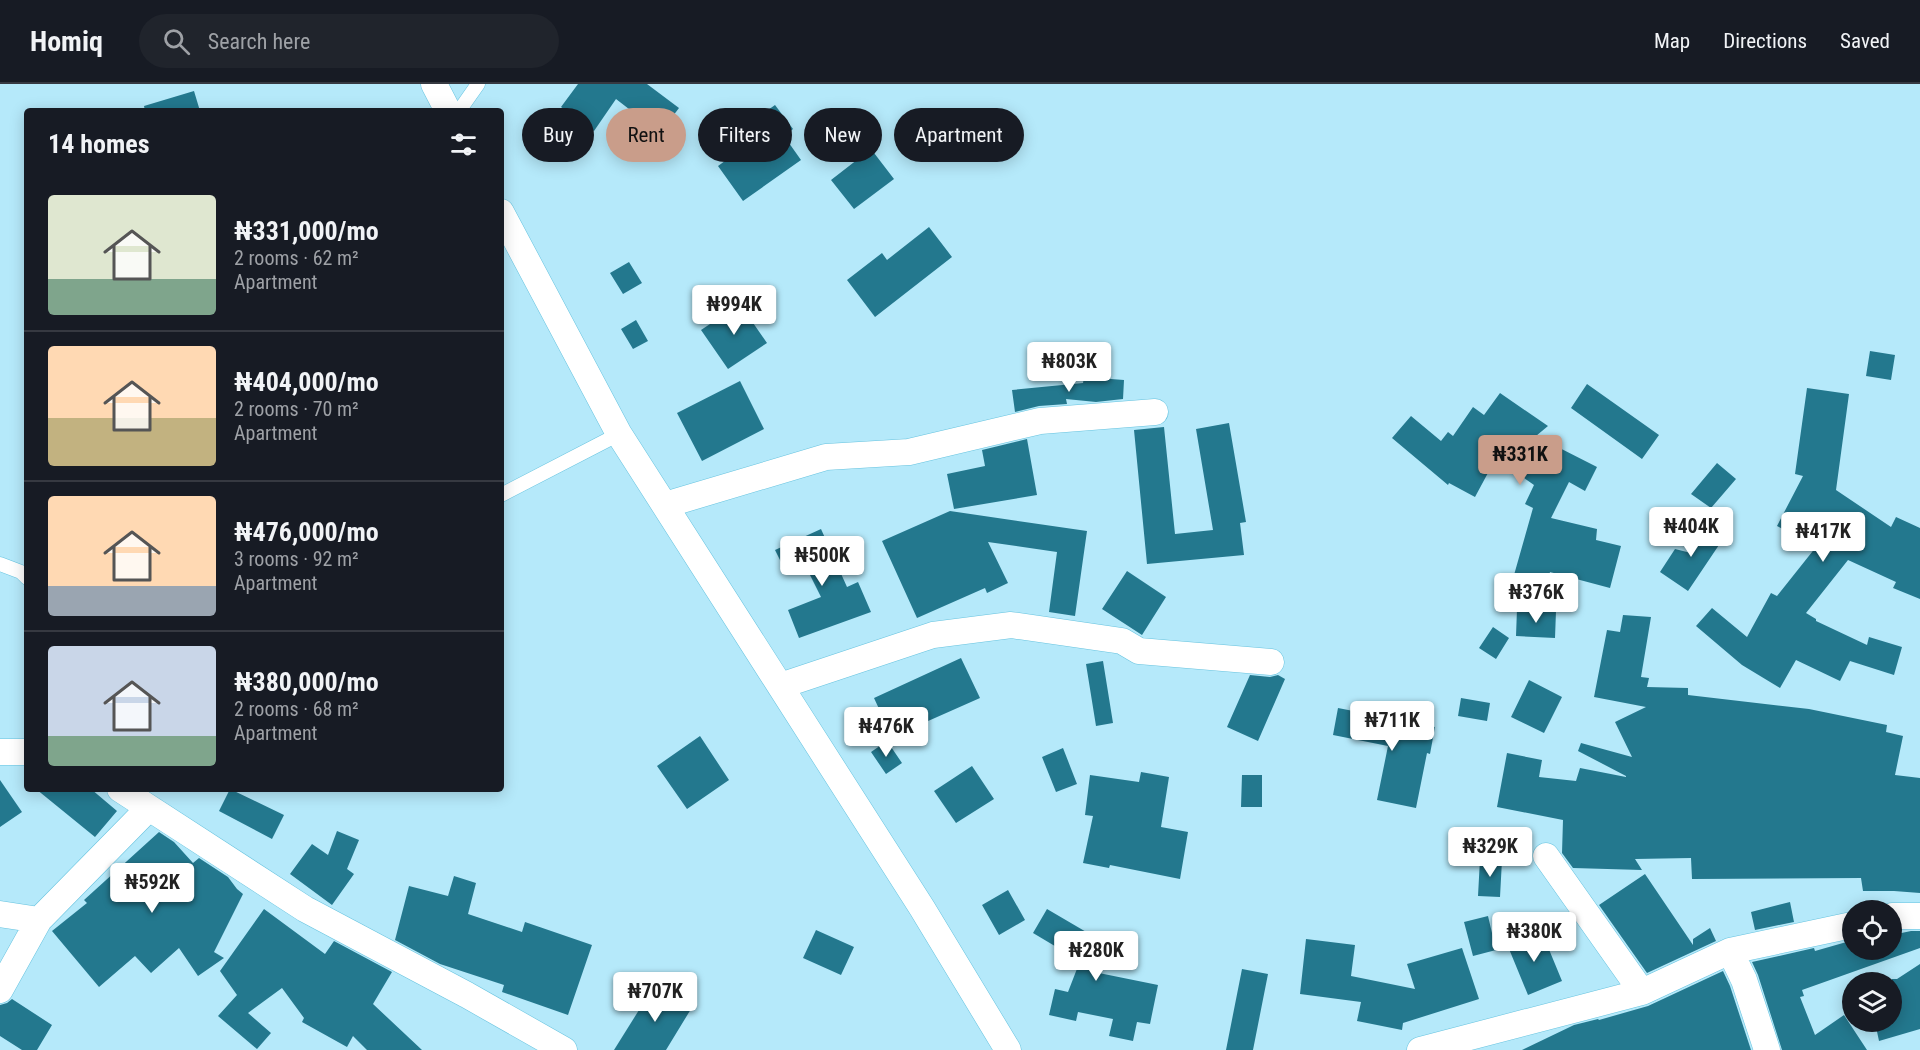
<!DOCTYPE html>
<meta charset="utf-8">
<style>
:root{--surface:#171b24;--page:#20242c;--text:#f1f3f6;--muted:#9ea1a6;--line:#363941;--accent:#c99d8a}
body{margin:0;font-family:"Roboto Condensed",sans-serif;background:var(--page);color:var(--text);height:100vh;display:flex;flex-direction:column;font-size:22px;white-space:nowrap}
*{box-sizing:border-box;margin:0}
p{font-size:20px;color:var(--muted)}
.icon{flex:none;width:33px;height:33px;fill:none;stroke:currentColor;stroke-width:2;stroke-linecap:round;stroke-linejoin:round}
.map{position:relative;flex:1;overflow:hidden}
.sheet{position:absolute;left:24px;top:24px;width:480px;height:684px;display:flex;flex-direction:column;background:var(--surface);border-radius:6px;box-shadow:0 3px 15px #0003}
.sheet>*{flex:none}
.guide{position:absolute;left:522px;top:24px;width:570px;height:54px;display:flex;gap:12px}
.fabs{position:absolute;left:1842px;top:816px;display:grid;gap:12px}
.fabs a{display:grid;place-items:center;width:60px;height:60px;border-radius:50%;background:var(--surface);box-shadow:0 3px 15px #0003;font-size:30px}
.price{position:absolute;translate:-50% -51px;padding:0 14px;border-radius:6px;background:#fff;color:#222;font-size:20px;line-height:39px;filter:drop-shadow(0 2px 3px #0008)}
.price::after{content:'';position:absolute;left:50%;top:36px;width:18px;height:14px;margin-left:-9px;background:inherit;clip-path:polygon(0 0,100% 0,50% 100%)}
.price.active{background:var(--accent);color:#111}
ul{padding:0;list-style:none}
li{display:flex;align-items:center;gap:18px;height:150px;padding:0 24px}
li+li{border-top:2px solid var(--line)}
li span{display:grid;place-items:center;flex:none;width:168px;height:120px;border-radius:6px;color:#555}
li>.icon{margin-inline-start:auto}
span .icon{width:72px;height:72px;fill:#fffc;stroke-width:1}
li b{font-size:26px}
h2{display:flex;justify-content:space-between;align-items:center;height:72px;padding:0 24px;font-size:26px}
.pill{padding:0 21px;border-radius:27px;background:var(--surface);box-shadow:0 3px 15px #0003;font-size:21px;line-height:54px}
.pill.active{background:var(--accent);color:#111}
header{display:flex;align-items:center;gap:36px;box-sizing:border-box;height:84px;padding:0 30px;background:var(--surface);border-bottom:2px solid var(--line)}
header strong{font-size:28px}
nav{display:flex;gap:33px;margin-inline-start:auto;font-size:21px}
.search{width:420px;height:54px;background:var(--page);display:flex;align-items:center;gap:15px;box-sizing:border-box;padding:0 21px;border-radius:33px;color:var(--muted);font-size:22px}
.map>svg:first-child{display:block}
</style>
<header>
<strong>Homiq</strong>
<div class="search"><svg class="icon" aria-label="search" viewBox="0 0 24 24"><circle cx="10" cy="10" r="6"/><path d="M15 15l6 6"/></svg>Search here</div>
<nav><a>Map</a><a>Directions</a><a>Saved</a></nav>
</header>
<div class="map">
<svg width="1920" height="966" viewBox="0 0 1920 966">
<rect width="100%" height="100%" fill="#b5e9fa"/>
<path fill="#23788e" d="M578,0H647L679,24L660,49L616,15L594,47L561,23Z
M194,7L200,27H145L144,22Z
M775,21L793,45L784,52L801,76L743,117L718,82L747,61L737,48Z
M871,65L894,95L854,125L831,96Z
M929,143L952,173L875,233L847,196L882,169L887,176Z
M629,178L642,199L623,210L610,189Z
M740,220L767,259L728,285L701,246Z
M636,236L648,257L633,265L621,245Z
M1870,267L1895,271L1891,296L1866,292Z
M1084,293L1124,296L1123,315L1096,318L1066,315L1067,320L1039,322L1015,328L1012,306L1083,299Z
M740,297L764,345L702,377L677,329Z
M1587,300L1659,351L1642,375L1571,324Z
M1807,304L1849,310L1836,406L1891,443L1896,433L1920,444V515L1893,504L1896,498L1848,476L1806,529L1816,535V537L1867,561L1869,553L1902,563L1894,591L1850,577L1840,597L1796,576L1780,604L1742,581L1696,542L1712,524L1747,553L1771,509L1777,512L1816,463L1777,442L1803,392L1795,390Z
M1500,309L1548,342L1536,352L1597,383L1585,407L1569,398L1551,434L1597,445L1596,456L1621,462L1610,504L1550,488L1547,500L1514,491L1533,424L1525,420L1534,401L1496,374L1475,413L1449,399L1448,401L1392,354L1411,332L1441,357L1448,348L1453,352L1473,323L1484,331Z
M1229,339L1246,438L1240,439L1244,471L1147,480L1134,346L1164,343L1175,450L1213,446L1196,345Z
M1027,355L1037,411L954,425L947,390L985,382L982,366Z
M1717,379L1736,395L1711,424L1691,410Z
M950,427L1087,447L1075,532L1049,528L1057,468L988,458L1008,499L987,509L985,504L917,534L882,457Z
M1693,439L1721,458L1688,507L1660,488L1675,465L1691,469L1693,463L1681,457Z
M821,445L847,503L858,498L871,528L799,554L788,526L821,513L802,475L784,484L775,466Z
M1127,487L1166,513L1142,551L1102,525Z
M1517,525L1556,527L1555,554L1516,552Z
M1623,531L1651,533L1641,593L1649,594L1647,603L1688,604V611L1809,625L1887,641L1886,648L1903,652L1895,691L1920,694V809L1894,807H1863L1861,794L1692,795L1691,774L1635,775L1642,786L1573,784L1562,769L1563,736L1497,723L1507,669L1542,676L1539,693L1576,697L1580,684L1626,693V692L1578,667L1581,659L1632,673L1615,638L1646,623L1594,613L1607,546L1620,548Z
M1493,543L1509,554L1496,575L1479,564Z
M961,574L980,614L892,653L874,614Z
M1103,577L1113,639L1096,642L1086,580Z
M1250,591L1270,593L1278,591L1285,595L1258,657L1227,643Z
M1529,596L1562,613L1544,649L1511,633Z
M1461,614L1490,619L1487,637L1458,632Z
M1338,624L1435,643L1430,670L1427,669L1416,724L1377,716L1388,662L1333,651Z
M700,652L729,696L687,725L657,682Z
M887,657L902,679L886,690L871,668Z
M1063,664L1077,700L1056,708L1042,673Z
M972,682L994,715L956,739L934,707Z
M1141,688L1169,693L1161,743L1188,748L1180,795L1110,781L1109,784L1083,779L1093,732L1085,731L1090,691L1139,698Z
M1242,691H1262V723H1241Z
M0,696L22,728L0,743Z
M36,705H91L117,727L95,753Z
M230,705L284,731L272,755L219,727Z
M337,747L359,756L347,785L354,790L332,821L290,790L312,760L328,771Z
M159,748L174,758L193,779L199,774L228,793L237,805L243,810L214,868L224,874L198,892L179,864L151,889L135,872L99,903L52,847L87,819L84,816Z
M1480,775L1502,776L1500,813L1478,812Z
M1645,790L1693,861V855L1710,844L1716,857L1647,889L1599,821Z
M454,792L476,799L468,830L522,848L525,838L592,861L568,931L502,908L504,901L440,880L395,856L409,802L448,812Z
M1008,806L1025,836L999,851L982,821Z
M1790,818L1794,838L1755,846L1751,828Z
M264,825L325,870L334,857L392,888L373,920L422,966H367L353,952L347,963L302,938L304,934L282,904L248,929L271,949L257,965L218,932L237,911L220,887Z
M1047,825L1105,859L1094,888L1158,901L1150,940L1137,938L1133,957L1109,952L1113,935L1078,928L1076,937L1049,931L1055,905L1068,908L1080,877L1033,849Z
M1488,832L1496,866L1473,872L1464,838Z
M816,846L854,863L841,891L803,874Z
M1541,846L1562,897L1528,911L1507,860Z
M1911,847H1920V864L1802,906L1804,912L1800,913L1815,951L1844,931L1867,966H1782L1758,891L1752,878L1814,864L1815,867L1850,857L1852,866H1892V851Z
M1306,855L1355,861L1351,892L1415,905L1407,880L1462,864L1479,915L1403,939L1402,946L1357,937L1361,918L1300,910Z
M1920,880V945L1879,957L1875,938H1892V895H1897Z
M1242,885L1268,890L1253,966H1226Z
M1723,887L1730,902L1751,966H1522L1574,941L1598,935L1599,936L1648,922Z
M654,902L691,925L666,966H614Z
M12,915L52,941L37,966H22L0,952V921L7,919Z"/>
<g fill="none" stroke-linecap="round" stroke-linejoin="round">
<g stroke="#66c3df" stroke-width="15">
<path id="lane" d="M459,27L478,0
M501,411L619,350
M0,480L21,488L27,494"/>
</g>
<g stroke="#66c3df" stroke-width="27">
<path id="street" d="M434,0L448,27
M501,128L619,350L922,824L1008,966
M665,421L826,373L909,368L1040,337L1155,328
M780,602L933,551L1011,541L1122,557L1139,567L1271,578
M0,668H27
M120,705L305,825L467,911L564,966
M1546,772L1642,908
M0,830L39,836
M1892,832H1920
M1730,867L1744,896L1767,966
M0,906L39,836L149,724
M1420,966L1642,908L1730,867L1852,841"/>
</g>
<use href="#lane" stroke="#fff" stroke-width="14"/>
<use href="#street" stroke="#fff" stroke-width="26"/>
</g>
</svg>
<div class="fabs">
<a><svg class="icon" aria-label="locate" viewBox="0 0 24 24"><circle cx="12" cy="12" r="6"/><path d="M12 2v4M12 18v4M2 12h4M18 12h4"/></svg></a>
<a><svg class="icon" aria-label="layers" viewBox="0 0 24 24"><path d="M12 4l9 5-9 5-9-5zM3 14l9 5 9-5"/></svg></a>
</div>
<b class="price" style="left:734px;top:252px">₦994K</b>
<b class="price" style="left:1069px;top:309px">₦803K</b>
<b class="price active" style="left:1520px;top:402px">₦331K</b>
<b class="price" style="left:1691px;top:474px">₦404K</b>
<b class="price" style="left:1823px;top:479px">₦417K</b>
<b class="price" style="left:822px;top:503px">₦500K</b>
<b class="price" style="left:1536px;top:540px">₦376K</b>
<b class="price" style="left:1392px;top:668px">₦711K</b>
<b class="price" style="left:886px;top:674px">₦476K</b>
<b class="price" style="left:1490px;top:794px">₦329K</b>
<b class="price" style="left:152px;top:830px">₦592K</b>
<b class="price" style="left:1534px;top:879px">₦380K</b>
<b class="price" style="left:1096px;top:898px">₦280K</b>
<b class="price" style="left:655px;top:939px">₦707K</b>
<div class="guide">
<a class="pill">Buy</a>
<a class="pill active">Rent</a>
<a class="pill">Filters</a>
<a class="pill">New</a>
<a class="pill">Apartment</a>
</div>
<section class="sheet">
<h2>14 homes<svg class="icon" aria-label="filters" viewBox="0 0 24 24"><path d="M4 7h16M4 17h16"/><circle cx="9" cy="7" r="2"/><circle cx="15" cy="17" r="2"/></svg></h2>
<ul>
<li><span style="background:linear-gradient(#dfe7d0 70%,#7fa58c 0)"><svg class="icon" aria-label="home" viewBox="0 0 24 24"><path d="M3 11l9-7 9 7M6 9v11h12V9"/></svg></span><div><b>₦331,000/mo</b><p>2 rooms · 62 m²</p><p>Apartment</p></div></li>
<li><span style="background:linear-gradient(#ffd9b3 60%,#c2b280 0)"><svg class="icon" aria-label="home" viewBox="0 0 24 24"><path d="M3 11l9-7 9 7M6 9v11h12V9"/></svg></span><div><b>₦404,000/mo</b><p>2 rooms · 70 m²</p><p>Apartment</p></div></li>
<li><span style="background:linear-gradient(#ffd9b3 75%,#9aa5b1 0)"><svg class="icon" aria-label="home" viewBox="0 0 24 24"><path d="M3 11l9-7 9 7M6 9v11h12V9"/></svg></span><div><b>₦476,000/mo</b><p>3 rooms · 92 m²</p><p>Apartment</p></div></li>
<li><span style="background:linear-gradient(#c9d6e8 75%,#7fa58c 0)"><svg class="icon" aria-label="home" viewBox="0 0 24 24"><path d="M3 11l9-7 9 7M6 9v11h12V9"/></svg></span><div><b>₦380,000/mo</b><p>2 rooms · 68 m²</p><p>Apartment</p></div></li>
</ul>
</section>
</div>
